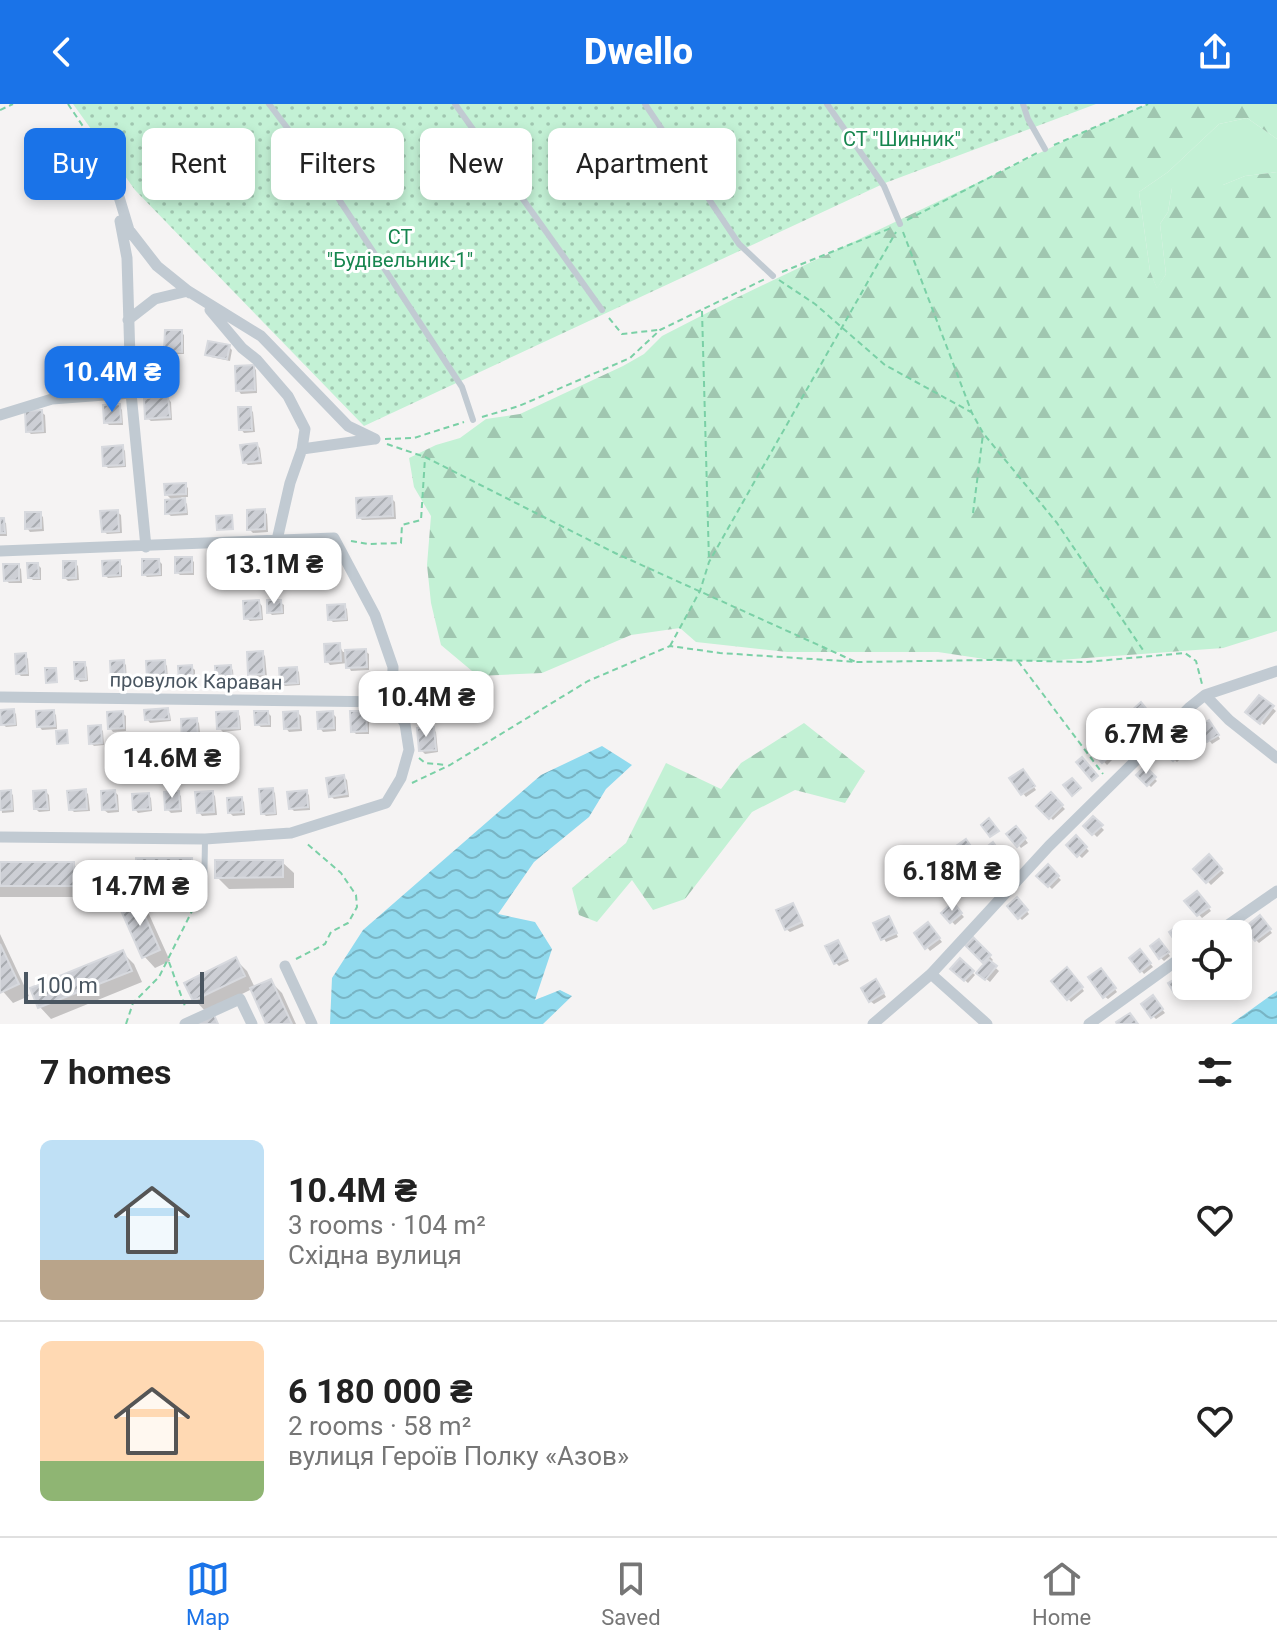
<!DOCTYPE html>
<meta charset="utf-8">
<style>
:root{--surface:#fff;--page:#f6f6f6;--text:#222;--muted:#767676;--line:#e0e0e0;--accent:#1a73e8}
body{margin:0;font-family:Roboto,sans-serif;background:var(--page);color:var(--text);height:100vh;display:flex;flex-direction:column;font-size:30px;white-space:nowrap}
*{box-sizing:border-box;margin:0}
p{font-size:26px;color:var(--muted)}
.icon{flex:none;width:44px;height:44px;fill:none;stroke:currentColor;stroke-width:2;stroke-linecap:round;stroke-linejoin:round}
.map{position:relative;height:920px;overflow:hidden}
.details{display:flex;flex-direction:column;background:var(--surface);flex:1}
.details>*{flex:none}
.top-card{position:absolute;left:24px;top:24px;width:800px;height:72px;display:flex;gap:16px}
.fabs{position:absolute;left:1172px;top:816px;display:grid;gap:16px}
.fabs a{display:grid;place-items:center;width:80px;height:80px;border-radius:12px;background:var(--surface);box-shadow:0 4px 12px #0003;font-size:40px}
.scale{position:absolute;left:24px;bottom:20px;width:180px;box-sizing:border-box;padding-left:8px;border:4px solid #4a5661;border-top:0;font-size:22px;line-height:28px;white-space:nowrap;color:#4a5661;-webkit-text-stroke:6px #fff;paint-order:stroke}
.price{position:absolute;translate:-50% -68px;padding:0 18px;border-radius:16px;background:#fff;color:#222;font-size:26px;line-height:52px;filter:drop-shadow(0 2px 4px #0008)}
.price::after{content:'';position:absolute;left:50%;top:48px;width:24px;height:18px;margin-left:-12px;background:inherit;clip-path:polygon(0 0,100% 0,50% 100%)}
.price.current{background:var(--accent);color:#fff}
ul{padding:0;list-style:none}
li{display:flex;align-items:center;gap:24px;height:200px;padding:0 40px}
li+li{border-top:2px solid var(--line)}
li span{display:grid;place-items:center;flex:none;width:224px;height:160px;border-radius:12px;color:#555}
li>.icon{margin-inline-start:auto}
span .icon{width:96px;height:96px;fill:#fffc;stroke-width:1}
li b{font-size:34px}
h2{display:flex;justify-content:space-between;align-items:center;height:96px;padding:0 40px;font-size:34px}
.tag{padding:0 28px;border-radius:12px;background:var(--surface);box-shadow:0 4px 12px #0003;font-size:28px;line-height:72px}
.tag.current{background:var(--accent);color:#fff}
header{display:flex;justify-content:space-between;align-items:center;height:104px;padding:0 40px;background:var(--accent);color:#fff;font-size:36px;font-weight:800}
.tab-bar{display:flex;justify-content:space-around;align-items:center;height:112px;border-top:2px solid var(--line);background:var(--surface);font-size:22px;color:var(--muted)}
.tab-bar a{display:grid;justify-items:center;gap:4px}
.tab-bar .current{color:var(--accent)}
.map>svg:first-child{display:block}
</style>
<header><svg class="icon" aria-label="back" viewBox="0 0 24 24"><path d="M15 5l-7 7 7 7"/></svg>Dwello<svg class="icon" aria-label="share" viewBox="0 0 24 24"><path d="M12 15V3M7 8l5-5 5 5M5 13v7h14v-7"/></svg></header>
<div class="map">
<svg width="1277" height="920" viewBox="0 0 1277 920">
<defs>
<pattern id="forest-firs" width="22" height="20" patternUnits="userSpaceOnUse" patternTransform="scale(2)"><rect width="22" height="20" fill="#c3f1d5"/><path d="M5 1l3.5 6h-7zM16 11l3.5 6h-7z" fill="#a0c6b0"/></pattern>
<pattern id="garden-dots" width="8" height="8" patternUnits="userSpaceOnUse" patternTransform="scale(2)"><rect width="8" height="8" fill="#c3f1d5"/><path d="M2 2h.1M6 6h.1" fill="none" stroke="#a0c6b0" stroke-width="1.8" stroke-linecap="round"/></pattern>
<pattern id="water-waves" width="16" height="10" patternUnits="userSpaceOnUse" patternTransform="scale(2)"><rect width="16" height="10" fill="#90daee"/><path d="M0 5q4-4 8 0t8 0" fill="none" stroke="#78b4c4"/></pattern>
<pattern id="building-hatch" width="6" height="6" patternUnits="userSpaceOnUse" patternTransform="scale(2)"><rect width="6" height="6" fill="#cdcfd5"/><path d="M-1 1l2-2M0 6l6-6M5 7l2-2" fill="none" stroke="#a8abb0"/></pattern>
</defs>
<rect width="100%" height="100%" fill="#f5f3f3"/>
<path fill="#c3f1d5" d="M1247,14L1277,35V68L1245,72L1223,81L1172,84L1168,108L1160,120L1166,170L1157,185L1150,167L1139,88L1168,68L1219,20Z"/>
<path fill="url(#forest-firs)" d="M1148,0H1277V35L1247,14L1219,20L1168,68L1139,88L1150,167L1157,184L1166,170L1160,120L1168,108L1172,84L1200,67L1223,81L1245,72L1277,68V527L1223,544L1046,557L991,556L938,548H787L696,538L680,524L631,531L542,569L478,572L441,541L431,499L427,461L431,412L414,383L409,354L436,341L460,334L486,315L520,310L623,262L644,250L662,232L736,194L1077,31Z
M804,619L865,667L845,699L795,686L752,708L685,795L653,806L632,776L597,818L579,811L572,784L626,739L666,659L721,685L741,659Z"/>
<path fill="url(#garden-dots)" d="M73,0H1096L885,79L364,322L135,86Z"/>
<path fill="url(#water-waves)" d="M602,642L632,661L606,685L589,713L534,758L498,810L535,818L552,845L535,896L560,886L572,892L543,920H330L332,874L363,826L541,671Z
M1277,887V920H1231Z"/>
<path fill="#0003" d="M181,228L184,231V250H170L166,247Z
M229,243L232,246L230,257L211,253L208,250Z
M116,253L119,257L120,276L101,277L98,274Z
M80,261L84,264L85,283L63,284L60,281Z
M253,263L256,266L257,289L241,290L238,286Z
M168,295L171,298L172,316L151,317L147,314Z
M119,302L122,306L123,321H109L106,318Z
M250,305L253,308L255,328L244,329L241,325Z
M41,308L45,311L46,329L31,330L28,327Z
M257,341L260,344L262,360L248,361L244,358Z
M122,343L125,347L126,363L108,364L105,361Z
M185,381L188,384V393H181L187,400L188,411L171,412L167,409L173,397L167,391Z
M391,394L395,398L396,415L362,416L359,413Z
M264,407L267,410L268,428L253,429L249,425Z
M117,408L121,411L122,429L107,430L104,427Z
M40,410L43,413L44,427L30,428L27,424Z
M0,416L6,419L7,432H0Z
M331,454L334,457V474L308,475L304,472Z
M191,455L194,458V471H180L177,468Z
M224,455L227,458L228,471L215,472L212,469Z
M159,457L162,460V472L147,473L144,470Z
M119,458L122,462V473L108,474L105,471Z
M75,459L78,462L79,476L68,477L65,474Z
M38,461L41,464V476H33L30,473Z
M18,462L21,465L22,479H9L6,476Z
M259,498L262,502L263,516L250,517L246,514Z
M280,498L284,501V510L272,511L269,508Z
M344,502L347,505L348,517L333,518L330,515Z
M339,541L343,548L365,547L369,550V566L351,567L347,559L330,561L327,557Z
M262,549L265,552L267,573L253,574L250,570Z
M25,551L28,555L29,572H21L18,569Z
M123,558L126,561L127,579H117L113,576Z
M164,558L167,562L168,576L152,577L149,574Z
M84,560L87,563L88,577L80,578L77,574Z
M191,563L195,566V581L185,582L181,578Z
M230,563L233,566L234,579L222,580L218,577Z
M296,565L299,568L300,581L285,582L282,579Z
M1259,593L1276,607L1264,621L1248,607Z
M1141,601L1155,617L1147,624L1133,608Z
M167,606L170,610L171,617L150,619L147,615Z
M13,607L16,610L17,622L6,623L3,620Z
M53,608L56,611L57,625L42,626L39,622Z
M122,609L126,612V627L113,628L110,624Z
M237,609L240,612L241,626L223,628L219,624Z
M268,609L271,612V623H261L257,620Z
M298,609L301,612L302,627L289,628L286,624Z
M332,609L336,613V627L323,628L320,624Z
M365,609L369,612V630H356L353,627Z
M196,616L199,619L201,639L188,640L184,637Z
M1212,621L1220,635L1212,640L1200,624Z
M100,624L103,627L104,641L94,642L91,639Z
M433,625L436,628L438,648L425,650L421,646Z
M1179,632L1191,644L1177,658L1165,647Z
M1104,640L1115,653L1107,661L1095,648Z
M1145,665L1157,677L1151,683L1139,671Z
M1026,671L1036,686L1026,693L1012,675Z
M344,673L347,676L349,693L334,695L331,692Z
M272,686L275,689L277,711L266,712L263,709Z
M85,687L88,690L90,707L74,708L71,705Z
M10,688L13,691L14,708L2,709L0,689Z
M46,688L49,691L50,707L39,708L36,705Z
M115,688L118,691L119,708L108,709L104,706Z
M306,688L309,691L310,706L294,707L291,704Z
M178,689L181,692L182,708L171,709L167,705Z
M212,689L215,692L217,711L202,712L199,708Z
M148,691L151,694L152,707L138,709L135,705Z
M1051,691L1065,705L1053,716L1039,702Z
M241,695L244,698L245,711L233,712L230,709Z
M1093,715L1104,726L1097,733L1086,722Z
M1016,724L1028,739L1021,744L1009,730Z
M1076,734L1089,747L1082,754L1068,741Z
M969,741L977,752L970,757L967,754Z
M996,744L1008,761L998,769L995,766Z
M1209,753L1224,769L1211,781L1196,765Z
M191,756L203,768V790H149L138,778Z
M282,758L294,769V784L229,785L217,773Z
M0,760H73L85,772V793H0Z
M117,760L120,763V774H108L105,771Z
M1048,763L1061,776L1052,785L1039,772Z
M978,767L991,781L978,793L965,779Z
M1197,789L1211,807L1202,814L1187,797Z
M137,796L148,808L170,857L155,864L144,852Z
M1017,796L1029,810L1022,816L1009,803Z
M793,801L804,822L790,828L786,825Z
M953,801L964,813L955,821L944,809Z
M1263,817L1272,829L1259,839L1256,836Z
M891,818L898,833L886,838L876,820Z
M931,824L942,838L930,847L927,843Z
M0,830L29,892L13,899L0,884Z
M973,835L993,856L990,859L999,867L990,878L979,869L986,860L967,841Z
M838,838L849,857L839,862L836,859Z
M1162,841L1170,852L1164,857L1161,854Z
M123,849L134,860L142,878L51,915L40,903L33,885Z
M1143,851L1153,863L1144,870L1131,854Z
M236,856L247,867L255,884L270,877L282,889L296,920H268L252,885L206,908L195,896Z
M960,857L975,871L968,879L953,865Z
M1067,866L1084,887L1071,898L1054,877Z
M1104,870L1117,888L1108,895L1104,892Z
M1182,873L1191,887L1181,894L1178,891Z
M879,881L886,893L874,900L870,897Z
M1156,897L1165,909L1156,915L1153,912Z"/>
<path fill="url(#building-hatch)" stroke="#d7d9de" stroke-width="2" d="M165,226H182V248L164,247Z
M208,237L230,241L227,255L205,251Z
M117,251L118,273L96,275L95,253Z
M81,259L83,281L58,282L57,261Z
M254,261L255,286L236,287L235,262Z
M168,293L170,313L145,315L144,294Z
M120,300L121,318L104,319L103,301Z
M238,303H251L252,326H239Z
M42,306L43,327L26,328L25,307Z
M257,339L260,357L243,359L240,341Z
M123,341L124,361L103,362L102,343Z
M186,379V390L165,391L164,380Z
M392,392L393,412L357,414L356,394Z
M185,394L186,408L165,410V396Z
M265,405V425L247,426V406Z
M118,406L119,427L102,428L100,407Z
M25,408H41V424L25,425Z
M232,411L233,425L217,426L216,412Z
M0,414H4L5,429H0Z
M331,452L332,471L302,473V453Z
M175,453H192V468L175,469Z
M209,453H225V469H210Z
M142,455H159L160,470L142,471Z
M120,456V471L103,472L102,457Z
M63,457H76V474H63Z
M27,459H38L39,474H28Z
M3,460H19V476L4,477Z
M259,496L261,514L244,515L243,497Z
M267,496H281L282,508L267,509Z
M345,500L346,515L328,516L327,501Z
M340,539L341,557L325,558L324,540Z
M366,545L367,563L346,564L345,546Z
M263,547L264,570L248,571L247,548Z
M26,549L27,569L16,570L15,550Z
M124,556L125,576L111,577L110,557Z
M165,556L166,574L147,575L146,557Z
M74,558H85L86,575H75Z
M192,561L193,578L179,579L178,562Z
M231,561L232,577L216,578L215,562Z
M297,563L298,579L280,580L279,564Z
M45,564H56L57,578L46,579Z
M1259,591L1274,602L1260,620L1245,608Z
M1141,598L1153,613L1143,622L1131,607Z
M168,604L169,615L145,616L144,606Z
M14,605L15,620L1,621L0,606Z
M54,606L55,622L37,623L36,607Z
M123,607L124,624L108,625L107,608Z
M238,607L239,624L217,625L216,608Z
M254,607H268L269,620L255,621Z
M298,607L299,624L284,625L283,608Z
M333,607L334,624L318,625L317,608Z
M350,607H366L367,627L351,628Z
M197,614L198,637L182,638L181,615Z
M1130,615L1139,627L1131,633L1122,622Z
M1209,616L1219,631L1207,638L1197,623Z
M101,621L102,639L89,640L88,622Z
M434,623L436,646L419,647L417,624Z
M67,626L68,639L57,640L56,627Z
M1179,629L1190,640L1173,657L1162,647Z
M1104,638L1114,649L1102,659L1092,648Z
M1082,653L1098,672L1092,677L1076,658Z
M1145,662L1156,673L1147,682L1136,671Z
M1023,665L1035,682L1021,691L1009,674Z
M344,671L347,690L329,693L326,674Z
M1072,674L1081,684L1072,692L1063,681Z
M273,684L275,709L261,710L259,685Z
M86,685L87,705L69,706L67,687Z
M11,686L12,705L0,706V687Z
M46,686L48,705H34L33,687Z
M115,686L117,705L102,706L101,687Z
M307,686L308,703L289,705L287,688Z
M179,687L180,705L165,706L164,688Z
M213,687L214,708L197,709L195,688Z
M1051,688L1063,701L1049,715L1036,702Z
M149,689L150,705L133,706L132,690Z
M242,693L243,708L228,709L227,694Z
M1093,712L1103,721L1092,731L1083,722Z
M989,714L999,727L990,733L981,721Z
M1016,722L1026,734L1017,743L1006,730Z
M1076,731L1087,743L1077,753L1066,741Z
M966,735L975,748L966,755L956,742Z
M993,738L1007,757L993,767L980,748Z
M1209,750L1222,765L1206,779L1193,765Z
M136,754H192V779H136Z
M215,756H283V773L215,774Z
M0,758H74V782H0Z
M103,758H118L117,772H103Z
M1048,760L1059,772L1048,783L1036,772Z
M978,764L990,777L973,791L962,778Z
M1197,787L1210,803L1197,812L1184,797Z
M1017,793L1028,806L1018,815L1007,802Z
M137,794L160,846L142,854L119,802Z
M953,798L962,809L950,819L941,809Z
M793,799L802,818L785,826L776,806Z
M1260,811L1271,825L1255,837L1244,824Z
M889,812L897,829L881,836L873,819Z
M928,818L940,834L925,845L914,829Z
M1179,821L1186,833L1176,839L1169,828Z
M973,833L991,851L983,859L965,841Z
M1159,835L1169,848L1159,855L1150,842Z
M838,836L847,854L834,860L825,842Z
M0,840L19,880L0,889Z
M1140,845L1151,859L1140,868L1129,854Z
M123,846L132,867L38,904L30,884Z
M236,853L245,872L193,897L184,879Z
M960,854L974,867L964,877L950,865Z
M988,855L997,862L985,876L976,869Z
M1067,863L1083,883L1067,896L1051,877Z
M1101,864L1116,884L1103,894L1088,873Z
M1182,871L1186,882L1190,883L1176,892L1168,879Z
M271,875L292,920H266L250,884Z
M876,875L884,889L869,898L861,884Z
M1153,891L1163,905L1151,914L1141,900Z
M1130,909L1138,920H1117L1116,918Z
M214,911L218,920H196Z"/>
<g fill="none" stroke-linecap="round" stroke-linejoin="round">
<path stroke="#7ad0a6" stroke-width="2" stroke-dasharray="6 4" stroke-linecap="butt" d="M68,0L103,52
M0,6L13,0
M1054,41L1148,0
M907,116L1037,49
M903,128L972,309L983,329L1057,419L1145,549
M782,168L891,124
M779,176L815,200L885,261L971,308
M702,207L709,457
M609,214L622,230L658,226
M482,313L519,302L630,254L660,226L765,175
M385,335L414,334L464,318
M387,340L425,353L615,449L856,558
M973,409L983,330
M351,437L368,440L401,439L402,421L421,416L425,354
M670,542L700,487L709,458L896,128
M1018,557L1103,670
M419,654L425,659L447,661
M412,679L450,661L588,577L670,542L720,549L858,558L991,556L1086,558L1185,549L1196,557L1202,580
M296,855L325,840L331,828L348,819L357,803L356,791L341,769L305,738
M169,858L186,905
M126,920L133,899L159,873L193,805"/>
<path stroke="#c1cad2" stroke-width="6" d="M269,0L323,71L462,283L473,316
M455,0L602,206
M645,0L739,140L773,172
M827,0L884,82L900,120
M1023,0L1028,15L1045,45
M165,796L204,797L205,735"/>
<path stroke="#c1cad2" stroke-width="11" d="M110,63L129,126L157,162L188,187L261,232L348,322L375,335
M120,117L127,154L131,289L146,443
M210,206L242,244L257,256L288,292L305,325L302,345
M128,216L155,195L188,187L190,189
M0,311L52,295L131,289
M277,436L290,379L302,345L374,335
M0,447L334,434L375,511L393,563L392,598L405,620L409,646L401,674L386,699L291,729L205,735L0,733
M1205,591L1229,616L1277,654
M0,593L392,598
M1215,830L1277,787
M285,862L312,920
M931,870L987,920
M185,920L240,895L252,920
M873,920L931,870L1049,742L1190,603L1205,591L1277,567
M1089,920L1186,850"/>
</g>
<g text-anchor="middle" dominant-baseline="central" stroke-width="6" stroke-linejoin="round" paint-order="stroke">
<g font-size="20" fill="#17864f" stroke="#fff">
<text x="902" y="35">СТ "Шинник"</text>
<text x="400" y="133">СТ<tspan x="400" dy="23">"Будівельник-1"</tspan></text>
</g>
<g font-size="20" fill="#4a5661" stroke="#fff">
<text transform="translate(196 577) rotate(1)">провулок Караван</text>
</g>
</g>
</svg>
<div class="fabs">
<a><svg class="icon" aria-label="locate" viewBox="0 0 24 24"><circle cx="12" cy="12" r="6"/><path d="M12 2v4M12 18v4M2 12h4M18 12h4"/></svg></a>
</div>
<div class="scale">100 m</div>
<b class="price current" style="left:112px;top:310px">10.4M ₴</b>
<b class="price" style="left:274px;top:502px">13.1M ₴</b>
<b class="price" style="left:426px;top:635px">10.4M ₴</b>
<b class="price" style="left:1146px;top:672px">6.7M ₴</b>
<b class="price" style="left:172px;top:696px">14.6M ₴</b>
<b class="price" style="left:952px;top:809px">6.18M ₴</b>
<b class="price" style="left:140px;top:824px">14.7M ₴</b>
<div class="top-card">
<a class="tag current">Buy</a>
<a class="tag">Rent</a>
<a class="tag">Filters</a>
<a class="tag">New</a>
<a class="tag">Apartment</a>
</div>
</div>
<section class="details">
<h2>7 homes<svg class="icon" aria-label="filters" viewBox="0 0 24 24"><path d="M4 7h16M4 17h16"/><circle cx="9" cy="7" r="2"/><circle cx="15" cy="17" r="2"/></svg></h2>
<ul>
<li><span style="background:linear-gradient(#bfe0f5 75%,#b9a48a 0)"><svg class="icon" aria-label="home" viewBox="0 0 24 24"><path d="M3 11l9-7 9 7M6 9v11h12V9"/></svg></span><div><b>10.4M ₴</b><p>3 rooms · 104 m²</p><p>Східна вулиця</p></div><svg class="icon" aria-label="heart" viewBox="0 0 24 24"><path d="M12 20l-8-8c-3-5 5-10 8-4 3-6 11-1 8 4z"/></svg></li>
<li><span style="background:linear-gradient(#ffd9b3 75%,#8fb573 0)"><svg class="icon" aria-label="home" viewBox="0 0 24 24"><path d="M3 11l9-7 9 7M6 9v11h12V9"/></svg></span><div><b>6 180 000 ₴</b><p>2 rooms · 58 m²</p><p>вулиця Героїв Полку «Азов»</p></div><svg class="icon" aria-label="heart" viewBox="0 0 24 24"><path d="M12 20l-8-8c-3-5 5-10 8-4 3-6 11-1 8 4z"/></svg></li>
</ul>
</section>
<nav class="tab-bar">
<a class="current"><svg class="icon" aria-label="map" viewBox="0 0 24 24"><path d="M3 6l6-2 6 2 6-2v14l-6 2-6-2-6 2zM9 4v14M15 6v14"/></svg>Map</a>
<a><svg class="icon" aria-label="saved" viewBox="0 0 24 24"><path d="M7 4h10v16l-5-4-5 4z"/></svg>Saved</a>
<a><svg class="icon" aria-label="home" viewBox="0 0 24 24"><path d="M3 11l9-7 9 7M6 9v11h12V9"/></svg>Home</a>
</nav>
